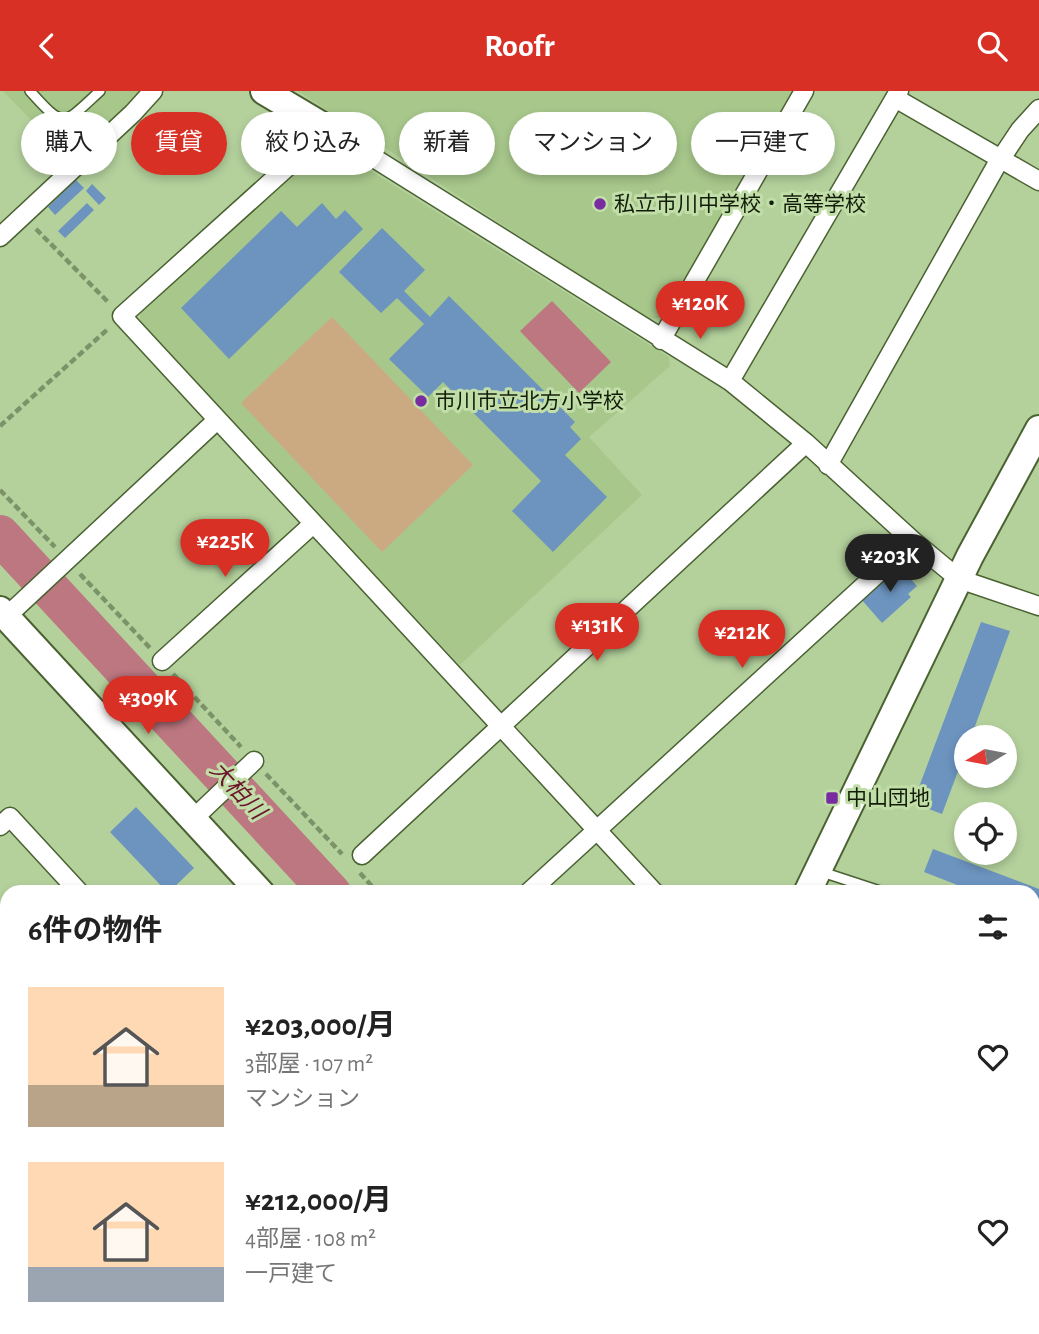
<!DOCTYPE html>
<html lang="ja">
<meta charset="utf-8">
<style>
:root{--surface:#fff;--page:#f6f6f6;--text:#222;--muted:#767676;--accent:#d93025}
body{margin:0;font-family:"Alegreya Sans","Noto Sans JP",sans-serif;background:var(--page);color:var(--text);height:100vh;display:flex;flex-direction:column;font-size:26px;white-space:nowrap}
*{box-sizing:border-box;margin:0}
p{font-size:23px;color:var(--muted)}
.icon{flex:none;width:38px;height:38px;fill:none;stroke:currentColor;stroke-width:2;stroke-linecap:round;stroke-linejoin:round}
.map{position:relative;flex:1;overflow:hidden}
.details{position:absolute;left:0px;top:794px;width:1040px;height:450px;display:flex;flex-direction:column;background:var(--surface);border-radius:21px 21px 0 0;box-shadow:0 4px 10px #0003}
.details>*{flex:none}
.guide{position:absolute;left:21px;top:21px;width:998px;height:63px;display:flex;gap:14px}
.needle{width:46px;rotate:260deg}
.buttons{position:absolute;left:954px;top:634px;display:grid;gap:14px}
.buttons a{display:grid;place-items:center;width:63px;height:63px;border-radius:50%;background:var(--surface);box-shadow:0 4px 10px #0003;font-size:35px}
.price{position:absolute;translate:-50% -60px;padding:0 16px;border-radius:24px;background:var(--accent);color:#fff;font-size:23px;line-height:46px;filter:drop-shadow(0 2px 4px #0008)}
.price::after{content:'';position:absolute;left:50%;top:42px;width:21px;height:16px;margin-left:-10px;background:inherit;clip-path:polygon(0 0,100% 0,50% 100%)}
.price.on{background:#222;color:#fff}
ul{padding:0;list-style:none}
li{display:flex;align-items:center;gap:21px;height:175px;padding:0 28px}
li span{display:grid;place-items:center;flex:none;width:196px;height:140px;border-radius:0px;color:#555}
li>.icon{margin-inline-start:auto}
span .icon{width:84px;height:84px;fill:#fffc;stroke-width:1}
li b{font-size:30px}
h2{display:flex;justify-content:space-between;align-items:center;height:84px;padding:0 28px;font-size:30px}
.tag{padding:0 24px;border-radius:32px;background:var(--surface);box-shadow:0 4px 10px #0003;font-size:24px;line-height:63px}
.tag.on{background:var(--accent);color:#fff}
header{display:flex;justify-content:space-between;align-items:center;height:91px;padding:0 28px;background:var(--accent);color:#fff;font-size:32px;font-weight:700}
.map>svg:first-child{display:block}
</style>
<header><svg class="icon" aria-label="back" viewBox="0 0 24 24"><path d="M15 5l-7 7 7 7"/></svg>Roofr<svg class="icon" aria-label="search" viewBox="0 0 24 24"><circle cx="10" cy="10" r="6"/><path d="M15 15l6 6"/></svg></header>
<div class="map">
<svg width="1039" height="1243" viewBox="0 0 1039 1243">
<rect width="100%" height="100%" fill="#b4d19c"/>
<path fill="#a7c78b" d="M3,0H140L70,69Z
M298,0H793L665,226L648,229Z
M315,54H329L669,266L670,275L589,346L642,404L460,574L140,233V220Z"/>
<path fill="#ccaa81" d="M332,226L473,374L382,461L241,312Z"/>
<path fill="#bd7781" d="M552,210L611,271L579,302L520,240Z"/>
<g fill="none" stroke-linecap="round" stroke-linejoin="round">
<path stroke="#bd7781" stroke-width="40" d="M0,444L331,802
M735,1237L741,1243"/>
</g>
<path fill="#6c94bf" d="M76,89L84,97L55,124L48,116Z
M92,93L106,107L99,114L86,100Z
M87,112L94,119L65,147L58,140Z
M322,112L336,128L345,119L363,138L229,268L181,217L281,120L297,136Z
M382,137L425,179L404,200L430,226L449,205L575,331L570,336L581,348L565,364L607,406L553,461L512,420L541,390L443,291L428,306L389,268L424,233L397,207L381,222L339,181Z
M898,474L917,495L908,503L911,506L882,532L861,508Z
M981,531L1010,540L971,646H966V659L942,723L913,712Z
M136,716L194,777L168,802L110,741Z
M933,758L1039,798V824L1032,822V802H978L924,781Z
M1032,1002L1039,1005V1036L1032,1034Z"/>
<g fill="none" stroke-linecap="round" stroke-linejoin="round">
<g stroke="#4a6232" stroke-width="12">
<path id="lane" d="M30,0C65,39 63,34 100,0
M819,780L886,802
M1032,1063L1039,1065
M1032,1106L1039,1105
M0,1236L7,1233
M837,1237L856,1243
M237,1243L245,1237"/>
</g>
<g stroke="#4a6232" stroke-width="21">
<path id="street" d="M895,7L1039,90
M0,146L133,22L153,0
M661,249L804,0
M730,290L899,0
M828,374L996,75L1020,39L1039,18
M6,526L217,329
M162,570L313,433
M193,728L254,670
M0,735L10,726L80,802
M362,764L806,352
M528,802L913,450
M655,802L122,225L294,70L326,37L730,290L806,352L913,450L959,488L1039,515
M0,872L7,880
M0,1076L7,1088
M1032,1191L1039,1193
M98,1237L101,1243
M291,1237L296,1243
M558,1243L564,1237"/>
</g>
<g stroke="#4a6232" stroke-width="30">
<path id="secondary" d="M264,0L326,37
M0,519L261,802
M807,802L970,465L1039,338
M662,1237L666,1243
M689,1237L694,1243"/>
</g>
<path stroke="#7c9269" stroke-width="4.5" stroke-dasharray="7 3.5" stroke-linecap="butt" d="M36,138L108,211
M0,335L109,237
M0,399L55,456
M80,483L151,558
M173,583L241,656
M266,683L342,763
M360,782L378,802"/>
<use href="#lane" stroke="#fff" stroke-width="9"/>
<use href="#street" stroke="#fff" stroke-width="18"/>
<use href="#secondary" stroke="#fff" stroke-width="26"/>
</g>
<g fill="#772c9f" stroke="#c1dea8" stroke-width="2.5">
<circle cx="600" cy="113" r="7"/>
<circle cx="421" cy="310" r="7"/>
<rect x="825" y="700" width="14" height="14" rx="3.5"/>
</g>
<g text-anchor="middle" dominant-baseline="central" stroke-width="6" stroke-linejoin="round" paint-order="stroke">
<g font-size="21" fill="#121c08" stroke="#c1dea8" text-anchor="start">
<text x="614" y="113">私立市川中学校・高等学校</text>
<text x="435" y="310">市川市立北方小学校</text>
<text x="846" y="707">中山団地</text>
</g>
<g font-size="23" font-style="italic" fill="#6b152c" stroke="#c1dea8">
<text transform="translate(237 700) rotate(47)">大柏川</text>
</g>
</g>
</svg>
<div class="buttons">
<a><svg class="needle" viewBox="-14 -14 28 28"><path d="M0-13l5 13h-10z" fill="#e53935"/><path d="M0 13l5-13h-10z" fill="#767676"/></svg></a>
<a><svg class="icon" aria-label="locate" viewBox="0 0 24 24"><circle cx="12" cy="12" r="6"/><path d="M12 2v4M12 18v4M2 12h4M18 12h4"/></svg></a>
</div>
<b class="price" style="left:700px;top:250px">¥120K</b>
<b class="price" style="left:225px;top:488px">¥225K</b>
<b class="price on" style="left:890px;top:503px">¥203K</b>
<b class="price" style="left:597px;top:572px">¥131K</b>
<b class="price" style="left:742px;top:579px">¥212K</b>
<b class="price" style="left:148px;top:645px">¥309K</b>
<div class="guide">
<a class="tag">購入</a>
<a class="tag on">賃貸</a>
<a class="tag">絞り込み</a>
<a class="tag">新着</a>
<a class="tag">マンション</a>
<a class="tag">一戸建て</a>
</div>
<section class="details">
<h2>6件の物件<svg class="icon" aria-label="filters" viewBox="0 0 24 24"><path d="M4 7h16M4 17h16"/><circle cx="9" cy="7" r="2"/><circle cx="15" cy="17" r="2"/></svg></h2>
<ul>
<li><span style="background:linear-gradient(#ffd9b3 70%,#b9a48a 0)"><svg class="icon" aria-label="home" viewBox="0 0 24 24"><path d="M3 11l9-7 9 7M6 9v11h12V9"/></svg></span><div><b>¥203,000/月</b><p>3部屋 · 107 m²</p><p>マンション</p></div><svg class="icon" aria-label="heart" viewBox="0 0 24 24"><path d="M12 20l-8-8c-3-5 5-10 8-4 3-6 11-1 8 4z"/></svg></li>
<li><span style="background:linear-gradient(#ffd9b3 75%,#9aa5b1 0)"><svg class="icon" aria-label="home" viewBox="0 0 24 24"><path d="M3 11l9-7 9 7M6 9v11h12V9"/></svg></span><div><b>¥212,000/月</b><p>4部屋 · 108 m²</p><p>一戸建て</p></div><svg class="icon" aria-label="heart" viewBox="0 0 24 24"><path d="M12 20l-8-8c-3-5 5-10 8-4 3-6 11-1 8 4z"/></svg></li>
</ul>
</section>
</div>
